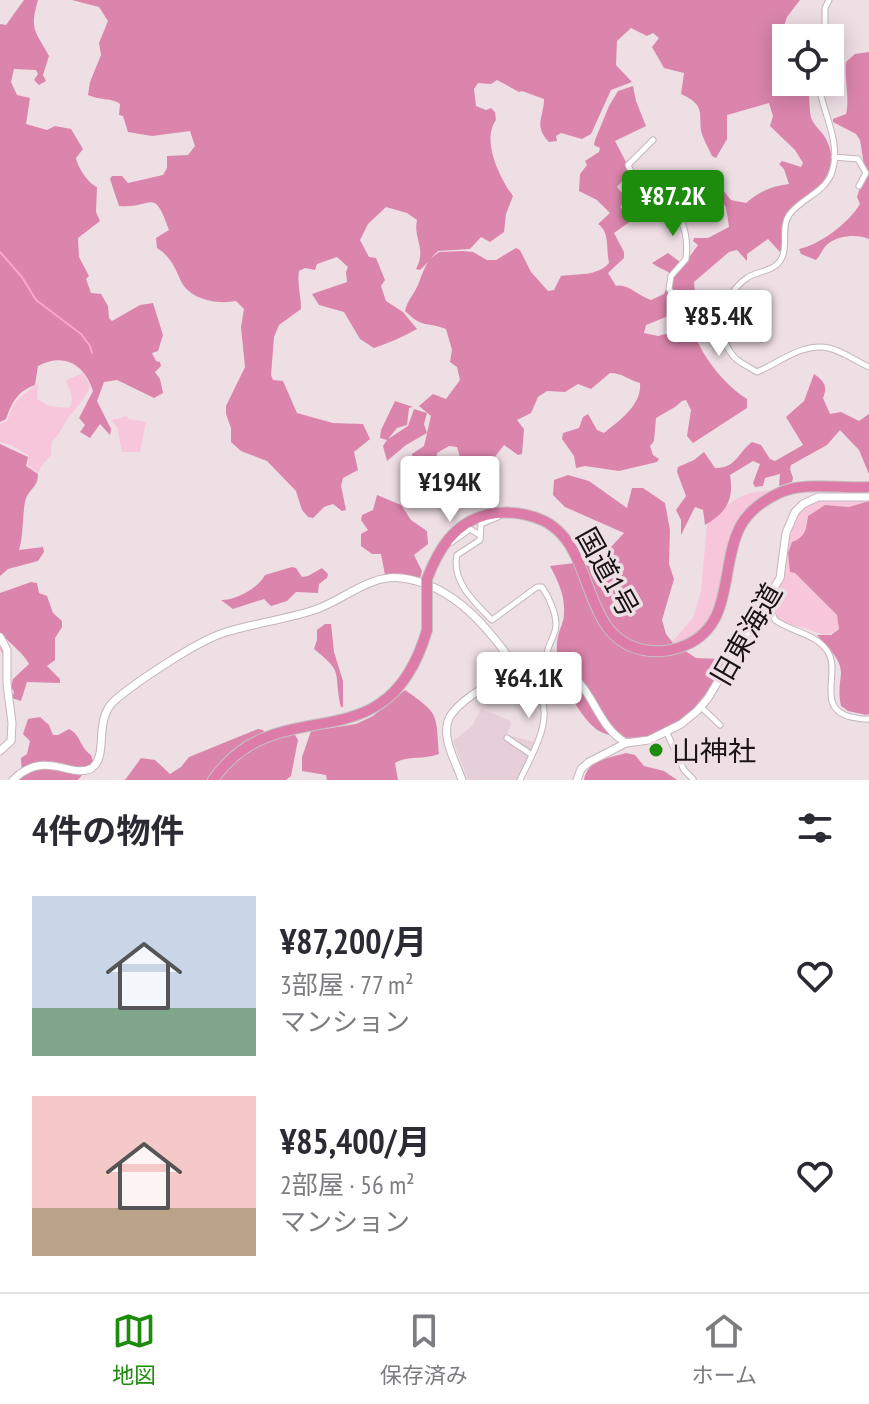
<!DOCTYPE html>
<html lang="ja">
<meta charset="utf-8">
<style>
:root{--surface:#fff;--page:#f7f7f7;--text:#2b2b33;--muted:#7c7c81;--line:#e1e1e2;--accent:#1d8b0c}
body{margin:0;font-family:"PT Sans Narrow","Noto Sans JP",sans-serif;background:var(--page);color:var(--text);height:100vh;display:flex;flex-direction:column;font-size:30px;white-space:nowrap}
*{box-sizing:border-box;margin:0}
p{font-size:26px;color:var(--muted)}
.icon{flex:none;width:44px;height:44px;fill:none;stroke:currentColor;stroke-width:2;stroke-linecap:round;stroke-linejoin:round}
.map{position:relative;height:780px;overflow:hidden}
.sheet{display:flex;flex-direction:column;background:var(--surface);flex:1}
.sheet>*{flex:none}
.buttons{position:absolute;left:772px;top:24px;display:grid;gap:16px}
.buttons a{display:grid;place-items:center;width:72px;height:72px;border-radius:0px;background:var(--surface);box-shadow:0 4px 20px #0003;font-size:40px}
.price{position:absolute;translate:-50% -68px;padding:0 18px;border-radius:8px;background:#fff;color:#222;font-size:26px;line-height:52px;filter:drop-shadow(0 2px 4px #0008)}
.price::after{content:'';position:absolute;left:50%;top:48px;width:24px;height:18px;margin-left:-12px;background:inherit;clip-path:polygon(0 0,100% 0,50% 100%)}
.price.selected{background:var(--accent);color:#fff}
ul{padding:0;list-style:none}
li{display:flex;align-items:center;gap:24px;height:200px;padding:0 32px}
li span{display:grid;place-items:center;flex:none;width:224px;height:160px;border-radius:0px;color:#555}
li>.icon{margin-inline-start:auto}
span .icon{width:96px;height:96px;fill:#fffc;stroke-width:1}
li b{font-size:34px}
h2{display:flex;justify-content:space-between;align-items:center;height:96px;padding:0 32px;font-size:34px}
.menu{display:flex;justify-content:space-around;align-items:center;height:112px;border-top:2px solid var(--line);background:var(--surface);font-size:22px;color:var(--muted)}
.menu a{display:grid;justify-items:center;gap:4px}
.menu .selected{color:var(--accent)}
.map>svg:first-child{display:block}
</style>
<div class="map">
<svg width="869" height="780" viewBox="0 0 869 780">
<rect width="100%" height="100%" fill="#eedfe5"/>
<path fill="#e7cfd9" d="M481,709L509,720L511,724L507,735L535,742L520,780H468L453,741L472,726Z"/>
<path fill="#f8c6db" d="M83,373L90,386C85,400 75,408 67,420C61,428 60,435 52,441L51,455L41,466L39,473L28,465L29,456L13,446L0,442V424L7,421C17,395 18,399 38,384L37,399L49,406L69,408C76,397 68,389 66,380Z
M127,416L128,419L146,422L140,452H122L117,427L111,420Z
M776,490L745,516L720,609L704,633L682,647L672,642L693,618L701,591L707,524C733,499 739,492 776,490Z
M826,498L869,500L849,507L825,505L808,516C804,535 798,553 795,573L837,615L839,628C826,639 821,634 808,629C799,626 788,625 780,624L769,599C774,589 780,579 782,569C790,531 784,512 826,498Z"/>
<path fill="#db85ac" d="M24,0H38C29,31 36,31 49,56L43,75L46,81L39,85L34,80L38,74L36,70L14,69L11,82L17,95L30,98L26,124L47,130L55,126L71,129L83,149L76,158C78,168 88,183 97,187L96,212L100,221L78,238L79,257L89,276L86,279L91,293L101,294L108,306L109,318L112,321L140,305L153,303L163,335L158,351L152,353L156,361L160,362L161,366L155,372L160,379L163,393L154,398L117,380L104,382L97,401L111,429L110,435L100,424L90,438L80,432L85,425L79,418L93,391C85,365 64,352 38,366L35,385C18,391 12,402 6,419L0,422V24L6,25Z
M72,0H800L787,17L782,32L787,38L786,82H809C809,90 809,114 812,120C816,128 824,133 827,141C842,171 813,198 788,211L782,250L780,252L768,239L747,254V261L737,250L729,252L694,282L696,305L704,307L707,316L694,314L691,306L671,289C674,267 666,274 652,263L668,253L680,262L685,263L698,245L693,241L694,238H708L729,227L726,207L703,175L705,171L708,172L731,200L746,203C760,191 772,186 789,184L784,169L779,164L782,161L801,167L803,163L795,150L770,126L773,116L769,103L727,115V139L716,158L712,156C709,149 703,139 701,131C699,112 705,105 681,94L684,73L664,68L652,47L659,38L653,33L647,36L631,28L617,41L616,65L632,82L611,90L591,134L582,139L561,133L556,136L557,141L549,142C533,126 544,117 544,99L522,91L519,92L497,80L491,84L478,83L474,89L476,106L486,110L491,108L495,112L496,120C481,140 500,179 513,196L506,214L504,232L490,242L481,237L470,249L438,251L430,259L439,252L463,251L473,252L487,260H496L516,248L520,250L531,272L548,291L554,290L561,276C579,273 596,277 609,263C606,249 610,232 598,224L610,213L597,200L579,191L580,174L587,165L585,161L599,152L600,148L594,145L595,140L609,106L618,91L633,86L636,101L646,126L615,141L627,164L628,174L617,187L627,199L620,207L631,218V221L614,233L624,252V258L608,273L616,286C627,283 640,297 651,300L664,294L667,287L676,305L666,317L646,325L644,333L658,336L692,327C700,354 723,384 747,399V408L693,443L687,436L691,410L686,400L682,401L675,407L656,418L654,441L650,446L653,455L659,459L657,462L619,471L585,466L576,468L574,456L562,439L563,433L579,428L583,417L588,414L597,430L604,433C620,420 642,405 640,383C629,380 622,373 610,373L591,389L578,384L565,392L547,391L538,397L531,413L517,420L524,429L522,454L518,455L504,445L491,462L463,472L458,468L460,457L457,447L449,446L437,453L436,462L424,477L416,476L412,454L424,446L431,416L419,406L433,394L446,399L460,380L457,367L450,362L452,350L446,329C426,321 423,329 405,311C408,299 413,296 417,287C421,278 423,270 428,262L420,270L416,269C427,248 413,240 417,220L407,213L386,207L368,224L360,240L369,257L376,258L385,280L381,286L386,301L403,312L417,329C402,337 389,343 374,348L360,339L344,312L319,305L312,294L347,282L346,272L348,267L337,257L317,264L315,270L305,268L299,271C297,284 301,295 301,309L279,325L274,337L271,375L273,380L283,381L297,413L333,423L363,424L370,439L354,452L358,470L343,478L341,486L346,510L342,511L333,504L324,507L313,518L308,517L302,510L296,491L267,461L241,451L231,442V428L226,414V406L245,367L241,327L244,309L236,301C216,305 188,299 180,279C174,266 170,256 157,248L156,238L169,230C153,185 153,209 119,206L110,179L112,176H122L128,183L163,175L167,168V156L188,155L195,146L190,131L152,136L128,132L123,116L119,115L120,104C113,98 98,100 88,95L90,82L101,55L99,43L108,21L99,7Z
M869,52V239C859,234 839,235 829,243C823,247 821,255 816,260L801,254L799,249C819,245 849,223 860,204L857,197L865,171L860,140L856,134L833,122V119L846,114C850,98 844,79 846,62L855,54Z
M814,374C824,381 828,386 823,398L830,414L841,412L859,421L869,414V474L859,450L840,430L827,445L791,465L790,469L793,478L792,482L779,486L780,474L765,478L763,486L755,487L753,483L760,464L753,461L730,475C734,500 727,512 705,525L703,510L695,507L681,535V520L676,510L686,496L677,472L678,467L694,460L704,452L715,468C736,469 738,452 752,442L761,445L770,459L775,461L803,445L786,417L804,401Z
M395,401L413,407L409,408L407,425L397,428L388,439L408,426L414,409L427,413L424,424L427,433L406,445L387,461L383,446L387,440L380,438L381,430Z
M0,444L28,457L26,466L38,474C38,486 32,487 27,496C22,505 24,536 19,550L43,547L44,552L38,561L8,569L0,576Z
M568,475L589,481L627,508L632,488H643L665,503L670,530L669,564L674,579L662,620L666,634L673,643L696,658L721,659L727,669C719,690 684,725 662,733C644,739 613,741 596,729C583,719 572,699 565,684C558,671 555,650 558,636C560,628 564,622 564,613C565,595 558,581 550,566L599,560L624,533L565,507L553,495L554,480Z
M377,495L401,505L411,520L427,531L428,544L414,555L422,571L420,578L385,575L381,554H372L361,546V534L368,530L361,520L362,515L373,510Z
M869,501V714L866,715L848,711L841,706C838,693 840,685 841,673C841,658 826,646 817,635H831L839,629L837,615L795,573L790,572L788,553L792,542C806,537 806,529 808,516L825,505L849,507Z
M292,567L296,568L302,577L308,576L322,568L328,574L327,578L319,584L318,593L296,592L287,601L271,606L264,599L233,609L221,600C233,601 258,589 265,575Z
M31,582L37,583L39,593L47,596L53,613L62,621V627L55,638V660L47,666L60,679V683L27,682L21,701L12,698L14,692L11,687L13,679L29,664C25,655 8,641 0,633V593Z
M325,624H331L334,652L343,681V707H341C333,671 345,674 314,649L317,640V630Z
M405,690C439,714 436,712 439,754C424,760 408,755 395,763L398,780H327L326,775L302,771V757L311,731L356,724L373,716Z
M40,717L49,725L53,735H58L69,729C81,735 80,748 91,755L93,761L78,780H20L22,775L21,758L27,754L30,741L23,734L28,719Z
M258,729L263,730L269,741L294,733L298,740L291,776L286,780H125L141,758L155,760L170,774L181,767L189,757Z
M626,753L635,755L644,766L664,771L677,780H584C587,760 609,758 626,753Z"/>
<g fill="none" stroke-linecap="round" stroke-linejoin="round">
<path stroke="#fda5cc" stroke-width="2" d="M0,252L22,277L36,300L81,334L90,346L92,353
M0,647L4,655"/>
<g stroke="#c4b5bb" stroke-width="7">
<path id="street" d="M825,38V8L829,0
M818,82C822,111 842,143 832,172C825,193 801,198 789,215C779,229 792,254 775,266C767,272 755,272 747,278C721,296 713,335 736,359C742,364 751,368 757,372C779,363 803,342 829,348C842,351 856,361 869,367
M653,140L628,165C633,178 639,180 649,188C677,210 690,223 686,259L671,276L669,289L677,300L690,308L694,319L722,318
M834,157L858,159L866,173L859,186
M498,517L481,524L480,540L457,555C451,581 475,603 492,620L537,587H542C549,597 559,618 555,631C550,647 547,643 547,663
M452,542L470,529L480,535
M767,602L775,620C791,632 816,633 828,652C841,673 815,708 851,717C857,718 862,720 869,719
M513,673C521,680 537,689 542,700C551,725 530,758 520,780
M701,707L720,725
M666,731L684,770L693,779
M507,738L532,755"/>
</g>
<g stroke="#c4b5bb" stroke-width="9">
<path id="secondary" d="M0,637L7,650V684L12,723L11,741L0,751
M13,780C45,748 72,780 92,768C109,755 93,721 114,701C136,682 196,642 223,633C253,623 286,620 317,609C345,599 370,574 402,578C455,585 490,630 518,670
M462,780C456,762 442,740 448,721C455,697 535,654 558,666C596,686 593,723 626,743
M577,780L581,769L589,762L626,743L649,740L681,724L697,711L708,698L780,578L786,533L795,512L803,504L818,497H869"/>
</g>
<g stroke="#c3c2c2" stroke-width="12">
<path id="highway" d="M427,579C438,550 454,523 486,515C502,511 518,512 534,517C600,537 575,637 644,650C659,653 672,651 686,645C734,624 720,569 739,529C747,512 762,501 779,493C805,481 841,489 869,487
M213,780C279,685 386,771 427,630"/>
</g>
<use href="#street" stroke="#fff" stroke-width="5"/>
<use href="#secondary" stroke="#fff" stroke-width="7"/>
<use href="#highway" stroke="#dd7ca9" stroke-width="10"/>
<g stroke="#c3c2c2" stroke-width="12" stroke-linecap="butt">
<path id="highway-bridge" d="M427,630V579"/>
</g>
<use href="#highway-bridge" stroke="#dd7ca9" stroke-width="10"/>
</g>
<circle fill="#1d8b0c" stroke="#eedfe5" stroke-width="3" cx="656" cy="750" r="8"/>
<g text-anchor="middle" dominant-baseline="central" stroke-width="7" stroke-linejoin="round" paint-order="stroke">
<g font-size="28" fill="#1a1416" stroke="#eedfe5">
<text transform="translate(608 572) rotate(61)">国道1号</text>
<text transform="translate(746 634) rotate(-60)">旧東海道</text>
</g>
<g font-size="28" fill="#1a1416" stroke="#eedfe5" text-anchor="start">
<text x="672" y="750">山神社</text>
</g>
</g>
</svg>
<div class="buttons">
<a><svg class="icon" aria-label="locate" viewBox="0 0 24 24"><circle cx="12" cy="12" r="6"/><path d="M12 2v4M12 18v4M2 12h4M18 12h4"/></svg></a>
</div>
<b class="price selected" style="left:673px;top:238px">¥87.2K</b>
<b class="price" style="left:719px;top:358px">¥85.4K</b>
<b class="price" style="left:450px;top:524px">¥194K</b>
<b class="price" style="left:529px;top:720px">¥64.1K</b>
</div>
<section class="sheet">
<h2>4件の物件<svg class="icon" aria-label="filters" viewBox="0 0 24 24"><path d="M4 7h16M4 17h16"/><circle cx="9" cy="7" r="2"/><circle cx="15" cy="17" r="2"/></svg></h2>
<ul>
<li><span style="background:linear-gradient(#c9d6e8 70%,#7fa58c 0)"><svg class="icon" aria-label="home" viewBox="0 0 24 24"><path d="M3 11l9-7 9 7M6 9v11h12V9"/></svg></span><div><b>¥87,200/月</b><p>3部屋 · 77 m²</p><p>マンション</p></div><svg class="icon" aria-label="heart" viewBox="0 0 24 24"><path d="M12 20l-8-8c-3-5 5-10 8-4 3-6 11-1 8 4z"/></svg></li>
<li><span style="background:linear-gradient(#f6c9c9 70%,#b9a48a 0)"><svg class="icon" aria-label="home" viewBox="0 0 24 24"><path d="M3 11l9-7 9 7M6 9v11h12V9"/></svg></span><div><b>¥85,400/月</b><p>2部屋 · 56 m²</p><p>マンション</p></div><svg class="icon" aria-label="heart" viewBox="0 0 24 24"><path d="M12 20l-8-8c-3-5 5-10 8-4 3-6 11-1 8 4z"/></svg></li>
</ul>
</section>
<nav class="menu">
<a class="selected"><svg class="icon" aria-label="map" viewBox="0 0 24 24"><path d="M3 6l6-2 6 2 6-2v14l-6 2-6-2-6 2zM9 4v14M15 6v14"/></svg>地図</a>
<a><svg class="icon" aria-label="saved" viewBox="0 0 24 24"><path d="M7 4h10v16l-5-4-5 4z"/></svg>保存済み</a>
<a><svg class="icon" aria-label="home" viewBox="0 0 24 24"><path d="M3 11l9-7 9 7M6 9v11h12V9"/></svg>ホーム</a>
</nav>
